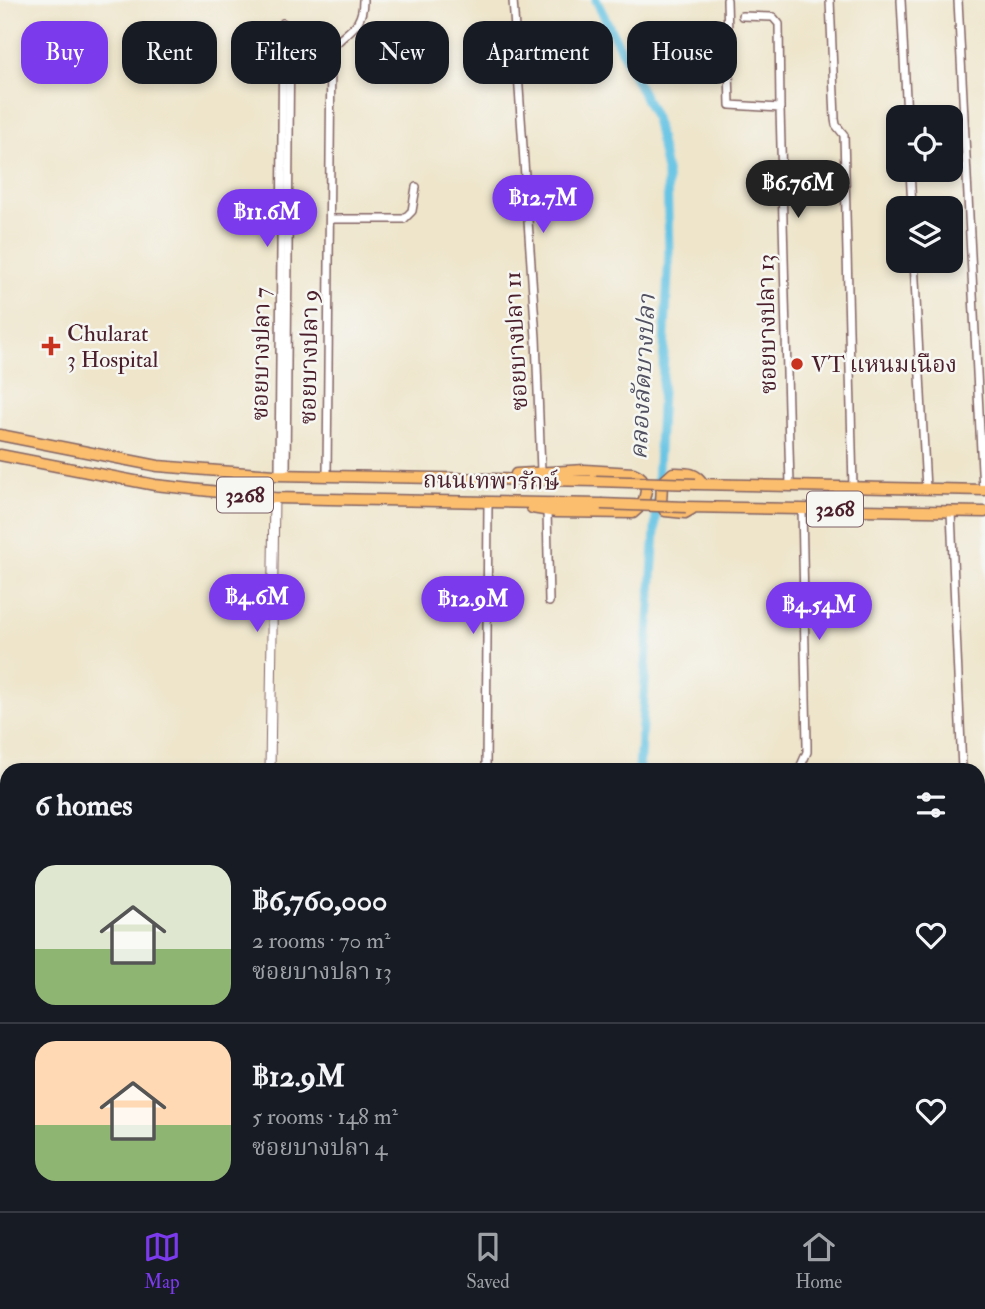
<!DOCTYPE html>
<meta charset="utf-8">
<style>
:root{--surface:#171b24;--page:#242831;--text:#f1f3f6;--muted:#9ea1a6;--line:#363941;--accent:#7c3aed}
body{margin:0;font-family:"IM FELL Double Pica","Noto Serif Thai",serif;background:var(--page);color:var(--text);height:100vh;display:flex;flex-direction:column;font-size:26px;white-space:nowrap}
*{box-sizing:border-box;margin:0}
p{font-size:23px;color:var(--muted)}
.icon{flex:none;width:38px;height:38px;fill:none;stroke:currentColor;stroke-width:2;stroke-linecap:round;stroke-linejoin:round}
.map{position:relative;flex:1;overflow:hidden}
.drawer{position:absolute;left:0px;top:763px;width:985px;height:448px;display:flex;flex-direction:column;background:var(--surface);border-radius:21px 21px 0 0;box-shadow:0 4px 10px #0003}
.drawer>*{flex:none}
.guide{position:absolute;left:21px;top:21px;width:943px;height:63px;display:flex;gap:14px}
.controls{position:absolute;left:886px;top:105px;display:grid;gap:14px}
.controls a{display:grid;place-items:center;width:77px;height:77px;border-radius:14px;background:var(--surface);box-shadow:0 4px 10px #0003;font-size:35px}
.price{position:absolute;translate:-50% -60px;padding:0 16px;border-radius:24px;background:var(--accent);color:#fff;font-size:23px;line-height:46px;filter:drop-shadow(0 2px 4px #0008)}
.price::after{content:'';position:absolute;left:50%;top:42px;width:21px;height:16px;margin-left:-10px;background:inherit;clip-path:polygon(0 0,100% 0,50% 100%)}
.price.active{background:#222;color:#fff}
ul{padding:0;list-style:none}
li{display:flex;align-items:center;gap:21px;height:175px;padding:0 35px}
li+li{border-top:2px solid var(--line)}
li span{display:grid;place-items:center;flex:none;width:196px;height:140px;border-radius:21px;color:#555}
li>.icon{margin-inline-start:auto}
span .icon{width:84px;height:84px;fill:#fffc;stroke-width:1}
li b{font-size:30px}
h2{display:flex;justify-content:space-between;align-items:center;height:84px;padding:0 35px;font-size:30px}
.chip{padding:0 24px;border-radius:21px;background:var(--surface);box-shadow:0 4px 10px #0003;font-size:24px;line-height:63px}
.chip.active{background:var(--accent);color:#fff}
.dock{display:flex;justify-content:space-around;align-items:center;height:98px;border-top:2px solid var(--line);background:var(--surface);font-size:19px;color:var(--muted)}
.dock a{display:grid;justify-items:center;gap:4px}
.dock .active{color:var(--accent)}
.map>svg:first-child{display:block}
</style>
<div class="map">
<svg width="985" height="1211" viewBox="0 0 985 1211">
<rect width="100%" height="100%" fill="#f6f6f2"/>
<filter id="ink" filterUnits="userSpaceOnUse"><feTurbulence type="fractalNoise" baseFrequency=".0143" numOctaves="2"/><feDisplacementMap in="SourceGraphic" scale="14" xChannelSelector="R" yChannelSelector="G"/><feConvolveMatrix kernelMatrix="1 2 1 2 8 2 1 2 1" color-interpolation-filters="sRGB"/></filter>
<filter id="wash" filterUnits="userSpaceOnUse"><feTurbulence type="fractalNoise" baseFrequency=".00686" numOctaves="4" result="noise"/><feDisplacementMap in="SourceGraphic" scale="28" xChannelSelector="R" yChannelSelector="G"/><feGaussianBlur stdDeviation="1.57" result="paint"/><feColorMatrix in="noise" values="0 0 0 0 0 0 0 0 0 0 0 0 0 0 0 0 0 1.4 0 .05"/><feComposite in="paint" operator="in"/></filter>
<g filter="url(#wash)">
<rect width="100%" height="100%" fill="#eee5cb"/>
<path fill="#ccbed3" d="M263,1204H508V1211H263Z"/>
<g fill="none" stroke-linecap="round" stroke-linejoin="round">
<path stroke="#66c4e4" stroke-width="9" d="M596,0L655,118L667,175L669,255L657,487
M639,770L657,501
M829,1204L841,1211"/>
</g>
</g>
<g filter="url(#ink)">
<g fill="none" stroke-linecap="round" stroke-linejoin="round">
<path stroke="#cdbdab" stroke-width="7" stroke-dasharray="7 3.5" stroke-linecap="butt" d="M474,1211V1204"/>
<g stroke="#836463" stroke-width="10">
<path id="minor" d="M513,0L536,338L541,471
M727,0L730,105L780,108L790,485
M830,0L835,119L836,125L844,135L853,487
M901,0L907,117
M958,0L983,490
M742,16L773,17L779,24L780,108
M910,170L912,208
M330,219H404L412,211L416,187
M914,261L926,489
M279,475L283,23
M286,475L290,29
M327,475L331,50C344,30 363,31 363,0
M547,510L549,602
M951,512L962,770
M486,770L488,501
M799,770L807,752V745L802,508
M978,1204V1211
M483,1205L505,1204"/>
</g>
<g stroke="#836463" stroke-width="11">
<path id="tertiary" d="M270,770L274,498
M263,1211V1204"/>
</g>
<g stroke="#836463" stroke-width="13">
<path id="primary" d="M0,435L158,466L219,471L275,475L596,481
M0,455L155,485L274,498L601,504
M516,474L585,470L633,473C653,480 647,503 633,513L556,512L532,508
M696,484L985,490
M686,507L985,512
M692,509L685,513L665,511L661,505L662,483L673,473C686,473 696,472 703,484"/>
</g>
<use href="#minor" stroke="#fff" stroke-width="7"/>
<use href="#tertiary" stroke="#fff" stroke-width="9"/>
<use href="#primary" stroke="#fbbd6e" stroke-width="10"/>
<g stroke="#836463" stroke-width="13" stroke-linecap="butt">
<path id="primary-bridge" d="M596,481L696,484
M601,504L686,507"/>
</g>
<use href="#primary-bridge" stroke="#fbbd6e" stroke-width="10"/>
</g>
</g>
<g fill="#c8321e" stroke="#f6f6f2" stroke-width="2.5">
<path d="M47.5 335.5h7v7h7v7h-7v7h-7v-7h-7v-7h7z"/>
<circle cx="797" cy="364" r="7"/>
</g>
<g text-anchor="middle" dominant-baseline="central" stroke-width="5" stroke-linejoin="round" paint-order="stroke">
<g fill="#f6f6f2" stroke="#7e6067" stroke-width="2">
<rect x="217" y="477.5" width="56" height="35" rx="5"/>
<rect x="807" y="491.5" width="56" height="35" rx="5"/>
</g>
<g font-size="21" font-weight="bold" fill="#4a1f2b">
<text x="245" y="495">3268</text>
<text x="835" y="509">3268</text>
</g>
<g font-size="23" fill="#4a1f2b" stroke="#f6f6f2">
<text transform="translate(767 324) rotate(-91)">ซอยบางปลา 13</text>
<text transform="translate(516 341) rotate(-93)">ซอยบางปลา 11</text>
<text transform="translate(261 354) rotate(-89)">ซอยบางปลา 7</text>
<text transform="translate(309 357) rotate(-89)">ซอยบางปลา 9</text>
<text transform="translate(491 481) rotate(1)">ถนนเทพารักษ์</text>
</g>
<g font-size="23" fill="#4a1f2b" stroke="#f6f6f2" text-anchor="start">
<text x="67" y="333">Chularat<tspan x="67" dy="26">3 Hospital</tspan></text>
<text x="811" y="364">VT แหนมเนือง</text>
</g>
<g font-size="24" font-style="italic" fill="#525162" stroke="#f6f6f2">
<text transform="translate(643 377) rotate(-87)">คลองลัดบางปลา</text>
</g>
</g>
</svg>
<div class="controls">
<a><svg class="icon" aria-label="locate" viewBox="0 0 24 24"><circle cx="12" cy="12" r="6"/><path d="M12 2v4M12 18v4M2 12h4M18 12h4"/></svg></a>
<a><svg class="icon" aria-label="layers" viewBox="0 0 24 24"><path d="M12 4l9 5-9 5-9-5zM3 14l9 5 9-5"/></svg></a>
</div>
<b class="price active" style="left:798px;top:220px">฿6.76M</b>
<b class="price" style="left:543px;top:235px">฿12.7M</b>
<b class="price" style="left:267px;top:249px">฿11.6M</b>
<b class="price" style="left:257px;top:634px">฿4.6M</b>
<b class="price" style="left:473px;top:636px">฿12.9M</b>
<b class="price" style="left:819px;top:642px">฿4.54M</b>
<div class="guide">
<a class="chip active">Buy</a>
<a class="chip">Rent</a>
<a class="chip">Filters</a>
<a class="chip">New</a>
<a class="chip">Apartment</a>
<a class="chip">House</a>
</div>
<section class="drawer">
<h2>6 homes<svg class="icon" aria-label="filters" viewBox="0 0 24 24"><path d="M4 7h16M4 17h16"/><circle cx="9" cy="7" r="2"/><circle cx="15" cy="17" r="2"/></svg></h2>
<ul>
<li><span style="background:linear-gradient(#dfe7d0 60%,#8fb573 0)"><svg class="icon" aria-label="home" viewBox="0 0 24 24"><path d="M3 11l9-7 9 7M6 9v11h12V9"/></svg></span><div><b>฿6,760,000</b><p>2 rooms · 70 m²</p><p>ซอยบางปลา 13</p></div><svg class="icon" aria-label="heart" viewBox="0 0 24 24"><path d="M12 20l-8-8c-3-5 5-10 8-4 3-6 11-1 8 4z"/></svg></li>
<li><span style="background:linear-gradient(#ffd9b3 60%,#8fb573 0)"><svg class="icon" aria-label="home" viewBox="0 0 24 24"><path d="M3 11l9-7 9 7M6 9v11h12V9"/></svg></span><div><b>฿12.9M</b><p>5 rooms · 148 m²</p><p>ซอยบางปลา 4</p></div><svg class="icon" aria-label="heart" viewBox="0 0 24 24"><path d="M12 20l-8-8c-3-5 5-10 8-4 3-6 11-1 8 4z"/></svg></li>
</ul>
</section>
</div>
<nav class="dock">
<a class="active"><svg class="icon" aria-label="map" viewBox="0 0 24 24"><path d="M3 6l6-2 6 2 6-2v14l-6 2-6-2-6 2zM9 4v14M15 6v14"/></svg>Map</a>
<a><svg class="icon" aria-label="saved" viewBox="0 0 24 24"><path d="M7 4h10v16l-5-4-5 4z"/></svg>Saved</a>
<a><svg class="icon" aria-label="home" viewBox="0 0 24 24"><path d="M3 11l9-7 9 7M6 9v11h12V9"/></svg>Home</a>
</nav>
